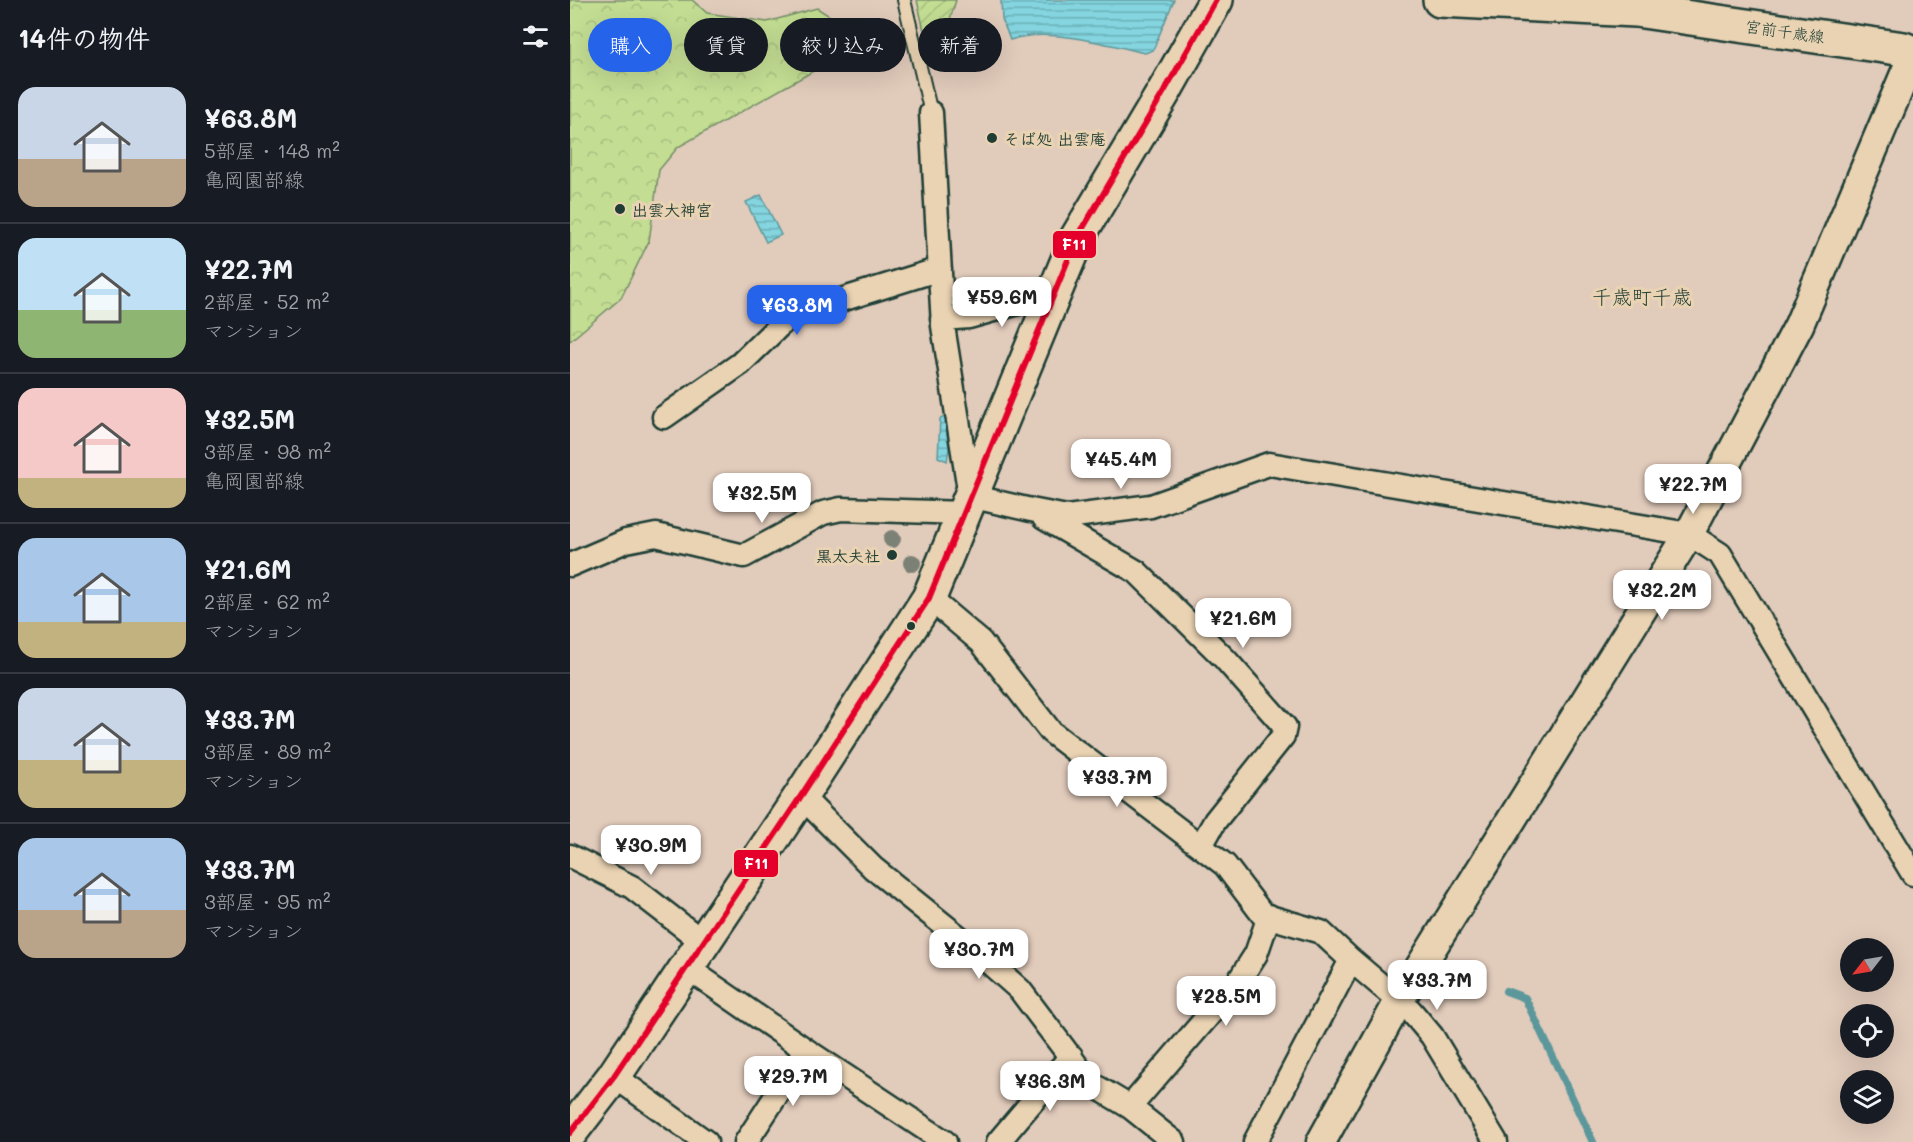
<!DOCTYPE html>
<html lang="ja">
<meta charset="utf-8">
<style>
:root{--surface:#171b24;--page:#242831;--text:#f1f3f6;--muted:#9ea1a6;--line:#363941;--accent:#2563eb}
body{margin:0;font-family:Mali,"Klee One",sans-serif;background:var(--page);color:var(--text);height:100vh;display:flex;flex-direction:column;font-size:22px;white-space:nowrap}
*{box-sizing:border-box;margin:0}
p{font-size:20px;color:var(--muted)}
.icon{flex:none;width:33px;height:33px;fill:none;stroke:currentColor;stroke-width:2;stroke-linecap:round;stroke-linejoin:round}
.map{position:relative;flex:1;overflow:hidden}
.drawer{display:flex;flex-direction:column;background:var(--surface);width:570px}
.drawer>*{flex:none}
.guide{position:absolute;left:18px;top:18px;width:570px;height:54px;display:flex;gap:12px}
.needle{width:39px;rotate:239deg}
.tools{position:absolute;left:1270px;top:938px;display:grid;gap:12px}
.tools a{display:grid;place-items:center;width:54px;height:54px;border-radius:50%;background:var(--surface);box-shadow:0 6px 24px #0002;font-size:30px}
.price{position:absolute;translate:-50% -51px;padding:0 14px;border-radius:12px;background:#fff;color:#222;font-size:20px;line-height:39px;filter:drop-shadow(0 2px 3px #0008)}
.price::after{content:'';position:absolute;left:50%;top:36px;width:18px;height:14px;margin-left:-9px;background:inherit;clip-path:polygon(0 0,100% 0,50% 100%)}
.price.active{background:var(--accent);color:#fff}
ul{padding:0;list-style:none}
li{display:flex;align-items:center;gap:18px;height:150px;padding:0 18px}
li+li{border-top:2px solid var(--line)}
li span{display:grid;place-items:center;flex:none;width:168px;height:120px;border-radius:18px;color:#555}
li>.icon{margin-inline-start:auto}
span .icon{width:72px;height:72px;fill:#fffc;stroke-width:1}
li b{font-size:26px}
h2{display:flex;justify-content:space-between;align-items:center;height:72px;padding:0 18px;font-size:26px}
.tag{padding:0 21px;border-radius:27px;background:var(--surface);box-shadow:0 6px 24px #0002;font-size:21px;line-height:54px}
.tag.active{background:var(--accent);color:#fff}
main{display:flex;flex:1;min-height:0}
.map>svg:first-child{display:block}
</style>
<main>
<section class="drawer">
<h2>14件の物件<svg class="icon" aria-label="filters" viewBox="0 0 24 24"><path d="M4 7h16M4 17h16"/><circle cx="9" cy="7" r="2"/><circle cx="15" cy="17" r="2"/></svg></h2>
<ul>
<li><span style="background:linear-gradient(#c9d6e8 60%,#b9a48a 0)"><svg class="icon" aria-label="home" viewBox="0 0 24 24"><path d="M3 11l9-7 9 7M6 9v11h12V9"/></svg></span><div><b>¥63.8M</b><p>5部屋 · 148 m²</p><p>亀岡園部線</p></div></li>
<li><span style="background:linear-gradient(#bfe0f5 60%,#8fb573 0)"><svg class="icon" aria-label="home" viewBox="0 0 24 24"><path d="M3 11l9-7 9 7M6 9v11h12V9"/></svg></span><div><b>¥22.7M</b><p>2部屋 · 52 m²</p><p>マンション</p></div></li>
<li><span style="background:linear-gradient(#f6c9c9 75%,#c2b280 0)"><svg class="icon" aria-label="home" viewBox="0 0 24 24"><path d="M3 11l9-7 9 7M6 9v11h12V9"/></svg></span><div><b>¥32.5M</b><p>3部屋 · 98 m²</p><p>亀岡園部線</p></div></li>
<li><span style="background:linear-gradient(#a9c7e8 70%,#c2b280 0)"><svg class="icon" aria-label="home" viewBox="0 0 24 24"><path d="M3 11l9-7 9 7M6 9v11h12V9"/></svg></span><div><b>¥21.6M</b><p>2部屋 · 62 m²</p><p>マンション</p></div></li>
<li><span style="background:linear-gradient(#c9d6e8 60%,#c2b280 0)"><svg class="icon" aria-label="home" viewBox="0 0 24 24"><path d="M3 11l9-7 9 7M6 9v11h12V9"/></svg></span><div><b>¥33.7M</b><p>3部屋 · 89 m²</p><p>マンション</p></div></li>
<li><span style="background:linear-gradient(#a9c7e8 60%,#b9a48a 0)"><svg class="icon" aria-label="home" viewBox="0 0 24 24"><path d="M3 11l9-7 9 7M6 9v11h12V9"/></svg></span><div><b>¥33.7M</b><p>3部屋 · 95 m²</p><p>マンション</p></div></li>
</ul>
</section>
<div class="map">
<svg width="1343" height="1142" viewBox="0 0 1343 1142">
<defs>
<pattern id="forest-crowns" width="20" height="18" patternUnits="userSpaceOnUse" patternTransform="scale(1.5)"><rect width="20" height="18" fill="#c3dd93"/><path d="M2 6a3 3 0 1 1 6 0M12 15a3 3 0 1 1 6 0" fill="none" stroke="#a7bf7f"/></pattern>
<pattern id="garden-furrows" width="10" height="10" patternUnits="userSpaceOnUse" patternTransform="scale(1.5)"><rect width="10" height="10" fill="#c3dd93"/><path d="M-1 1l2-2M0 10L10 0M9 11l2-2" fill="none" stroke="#a7bf7f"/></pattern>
<pattern id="water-rules" width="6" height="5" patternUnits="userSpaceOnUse" patternTransform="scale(1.5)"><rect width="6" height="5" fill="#84d5e0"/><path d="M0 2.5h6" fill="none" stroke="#6baeb6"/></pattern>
</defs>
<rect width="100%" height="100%" fill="#e1cbbb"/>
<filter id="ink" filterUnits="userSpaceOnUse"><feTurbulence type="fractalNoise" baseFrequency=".0167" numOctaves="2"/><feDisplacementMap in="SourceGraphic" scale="12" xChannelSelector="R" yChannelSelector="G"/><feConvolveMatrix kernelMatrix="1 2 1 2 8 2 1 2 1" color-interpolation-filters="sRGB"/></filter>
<g filter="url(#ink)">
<path fill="url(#forest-crowns)" stroke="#718d64" stroke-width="1.5" d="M0,0H122L137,13L197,22L247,8L266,20L275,43L249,68L108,147L89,170L79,241L51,298L0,341Z"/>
<path fill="url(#garden-furrows)" stroke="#718d64" stroke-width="1.5" d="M347,0H386L365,67L362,66Z"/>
<path fill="url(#water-rules)" stroke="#5c989b" stroke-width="1.5" d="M431,0H604L583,50L575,53C537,44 477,27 440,40L432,19Z
M191,195L211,235L196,242L176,202Z
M375,417L379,448L377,461L368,457L370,419Z"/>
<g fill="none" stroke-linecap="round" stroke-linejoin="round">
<path stroke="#5c989b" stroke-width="8" d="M936,991L955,998L1023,1142"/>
<g stroke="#1f3d34" stroke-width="16">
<path id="service" d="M334,0L361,113"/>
</g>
<g stroke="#1f3d34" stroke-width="27">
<path id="minor" d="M361,113L373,326L400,496L461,510L497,517L581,506L699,464L1119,534L1150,554L1343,874
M372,319L399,317L484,293
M94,417L170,364L212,323L223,315L370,269
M474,518L567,572L655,659L715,727L713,736L645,821L631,846
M0,565L56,541L86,535L174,556L253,513L271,509L394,513
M359,598L411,642L481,732L655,865L693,915L751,932L781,960L841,1011L862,1036L926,1142
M231,796L303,868L406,951L450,990L520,1083L560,1107L604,1142
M0,856L62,887L133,942
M116,967L236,1050L375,1142
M44,1076L136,1142
M560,1107L670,979L686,954L699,916
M176,1142L236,1050
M428,1142L501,1056
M685,1142L781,960"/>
</g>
<g stroke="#1f3d34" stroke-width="33">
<path id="tertiary" d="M751,1142L829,1001L1119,534L1229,325L1343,55"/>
</g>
<g stroke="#1f3d34" stroke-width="38">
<path id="primary" d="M870,0L1066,10L1334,49L1343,53
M0,1133L44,1076L231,796L359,598L507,238L595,90L646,0"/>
</g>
<use href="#service" stroke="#ead3b3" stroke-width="12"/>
<use href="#minor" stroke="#ead3b3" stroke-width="22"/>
<use href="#tertiary" stroke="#ead3b3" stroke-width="28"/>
<use href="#primary" stroke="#ead3b3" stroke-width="33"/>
<g stroke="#ead3b3" stroke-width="10">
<path id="bus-1" d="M0,1133L44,1076L231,796L359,598L507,238L595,90L646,0"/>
</g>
<use href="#bus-1" stroke="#e4002b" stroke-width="6"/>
</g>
<g fill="#7b8174">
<circle cx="322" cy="539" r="9"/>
<circle cx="342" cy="563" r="9"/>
</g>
</g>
<g fill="#1f3d34" stroke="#ead3b3" stroke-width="2">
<circle cx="422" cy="138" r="6"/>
<circle cx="50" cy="209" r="6"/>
<circle cx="322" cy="555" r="6"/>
<circle cx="341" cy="626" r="5"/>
</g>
<g text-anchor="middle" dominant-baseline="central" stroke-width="6" stroke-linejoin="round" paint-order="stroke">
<g font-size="16" fill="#1f3d34" stroke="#ead3b3">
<text transform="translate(1215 31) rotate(8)">宮前千歳線</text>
</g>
<g font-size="16" font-weight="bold" fill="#1f3d34" stroke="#ead3b3" text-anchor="start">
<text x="434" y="138">そば処 出雲庵</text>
<text x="62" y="209">出雲大神宮</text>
<text x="310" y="555" text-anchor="end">黒太夫社</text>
</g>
<g font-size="20" fill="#1f3d34" stroke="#ead3b3">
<text x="1072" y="296">千歳町千歳</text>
</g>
</g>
<g stroke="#ead3b3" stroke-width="2">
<rect x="482" y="230" width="45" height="29" rx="6" fill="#e4002b"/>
<rect x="163" y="849" width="46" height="29" rx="6" fill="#e4002b"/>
</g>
<g font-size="16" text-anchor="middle" font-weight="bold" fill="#fff">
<text x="504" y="250">F11</text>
<text x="186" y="869">F11</text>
</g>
</svg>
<div class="tools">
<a><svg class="needle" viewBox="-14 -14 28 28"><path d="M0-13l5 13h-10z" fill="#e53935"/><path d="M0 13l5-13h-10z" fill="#9ea1a6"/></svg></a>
<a><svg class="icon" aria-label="locate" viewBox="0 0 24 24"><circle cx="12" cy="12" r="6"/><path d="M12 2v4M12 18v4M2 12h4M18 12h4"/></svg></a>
<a><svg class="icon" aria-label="layers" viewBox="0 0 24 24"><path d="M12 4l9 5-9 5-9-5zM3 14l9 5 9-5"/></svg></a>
</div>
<b class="price" style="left:432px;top:328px">¥59.6M</b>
<b class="price active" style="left:227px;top:336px">¥63.8M</b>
<b class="price" style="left:551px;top:490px">¥45.4M</b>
<b class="price" style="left:1123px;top:515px">¥22.7M</b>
<b class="price" style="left:192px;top:524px">¥32.5M</b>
<b class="price" style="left:1092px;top:621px">¥32.2M</b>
<b class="price" style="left:673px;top:649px">¥21.6M</b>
<b class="price" style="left:547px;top:808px">¥33.7M</b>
<b class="price" style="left:81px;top:876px">¥30.9M</b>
<b class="price" style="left:409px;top:980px">¥30.7M</b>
<b class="price" style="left:867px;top:1011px">¥33.7M</b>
<b class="price" style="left:656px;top:1027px">¥28.5M</b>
<b class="price" style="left:223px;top:1107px">¥29.7M</b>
<b class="price" style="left:480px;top:1112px">¥36.3M</b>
<div class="guide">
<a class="tag active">購入</a>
<a class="tag">賃貸</a>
<a class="tag">絞り込み</a>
<a class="tag">新着</a>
</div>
</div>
</main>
